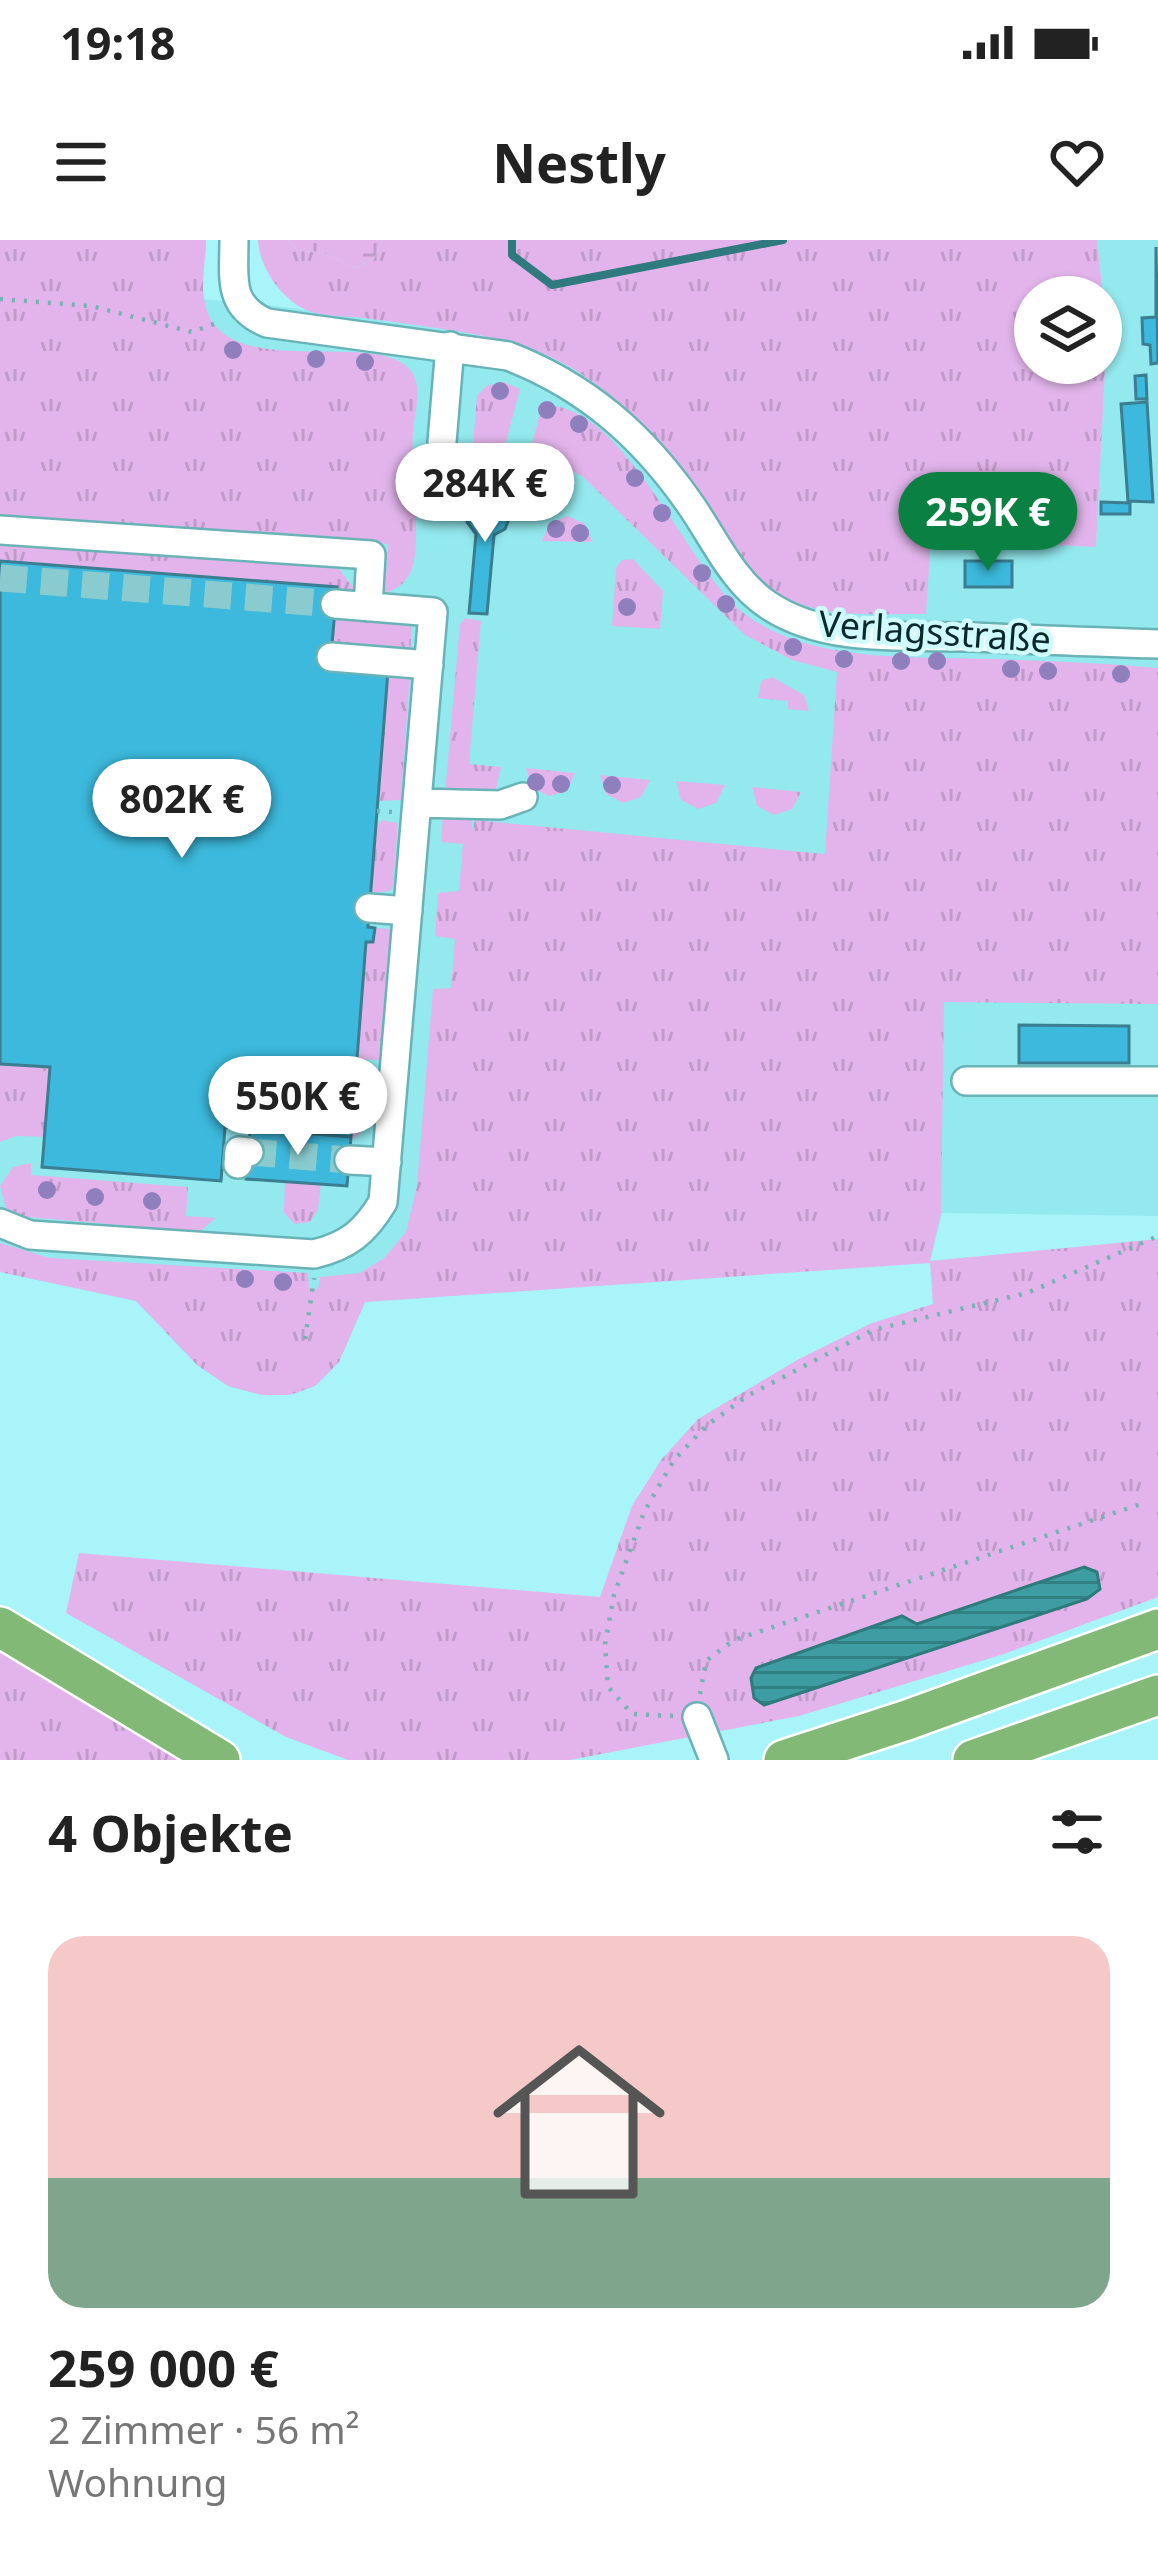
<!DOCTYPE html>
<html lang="de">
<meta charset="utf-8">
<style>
:root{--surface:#fff;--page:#f2f2f2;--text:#222;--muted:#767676;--accent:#0b8043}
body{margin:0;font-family:"Noto Sans",sans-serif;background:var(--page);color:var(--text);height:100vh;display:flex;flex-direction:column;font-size:45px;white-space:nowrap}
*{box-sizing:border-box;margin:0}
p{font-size:39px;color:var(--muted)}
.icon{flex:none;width:66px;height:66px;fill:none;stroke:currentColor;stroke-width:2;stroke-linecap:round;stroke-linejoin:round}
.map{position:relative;height:1520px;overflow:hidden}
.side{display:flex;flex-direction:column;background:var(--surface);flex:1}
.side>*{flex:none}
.controls{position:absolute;left:1014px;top:36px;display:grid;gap:24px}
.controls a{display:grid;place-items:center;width:108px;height:108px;border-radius:50%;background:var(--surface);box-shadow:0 3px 9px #0004;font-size:60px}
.price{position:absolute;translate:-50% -102px;padding:0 27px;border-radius:42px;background:#fff;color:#222;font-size:39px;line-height:78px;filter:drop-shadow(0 3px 6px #0008)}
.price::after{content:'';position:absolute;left:50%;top:72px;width:36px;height:27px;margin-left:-18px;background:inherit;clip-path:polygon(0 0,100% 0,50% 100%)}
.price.on{background:var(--accent);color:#fff}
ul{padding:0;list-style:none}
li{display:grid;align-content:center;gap:24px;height:636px;padding:0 48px}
li span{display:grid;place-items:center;height:372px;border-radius:36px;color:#555}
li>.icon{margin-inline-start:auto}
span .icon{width:216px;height:216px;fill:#fffc;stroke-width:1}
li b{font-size:51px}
h2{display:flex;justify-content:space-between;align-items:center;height:144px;padding:0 48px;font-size:51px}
.status{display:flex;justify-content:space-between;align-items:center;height:84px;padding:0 60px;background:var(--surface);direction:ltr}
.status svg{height:33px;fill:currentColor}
header{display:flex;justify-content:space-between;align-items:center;height:156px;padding:0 48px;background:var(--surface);font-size:54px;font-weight:700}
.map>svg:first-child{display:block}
</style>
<div class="status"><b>19:18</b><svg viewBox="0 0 49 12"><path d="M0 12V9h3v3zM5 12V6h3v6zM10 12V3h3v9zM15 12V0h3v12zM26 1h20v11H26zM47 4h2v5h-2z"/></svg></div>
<header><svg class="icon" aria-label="menu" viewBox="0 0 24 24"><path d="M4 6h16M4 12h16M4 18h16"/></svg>Nestly<svg class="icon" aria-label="heart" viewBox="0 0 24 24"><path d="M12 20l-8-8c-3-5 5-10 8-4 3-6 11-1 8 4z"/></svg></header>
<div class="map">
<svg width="1158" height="1520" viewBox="0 0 1158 1520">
<defs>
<pattern id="grass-tufts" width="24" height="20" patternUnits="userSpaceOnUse" patternTransform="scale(3)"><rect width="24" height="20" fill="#e2b4eb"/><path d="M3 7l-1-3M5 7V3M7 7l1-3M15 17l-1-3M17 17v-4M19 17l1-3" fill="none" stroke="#c09bca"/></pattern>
<pattern id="wetland-marsh" width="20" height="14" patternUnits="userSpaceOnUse" patternTransform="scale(3)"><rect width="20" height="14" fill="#e2b4eb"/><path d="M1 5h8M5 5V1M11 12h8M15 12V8" fill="none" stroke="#c09bca"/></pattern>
<pattern id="water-rules" width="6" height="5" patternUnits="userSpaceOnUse" patternTransform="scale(3)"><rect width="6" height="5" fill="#3e9da2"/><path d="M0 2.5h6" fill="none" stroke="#328084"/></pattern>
</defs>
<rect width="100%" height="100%" fill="#a9f4f8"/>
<path fill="#93e9ee" d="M1097,0H1158V976L942,973L930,1022L365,1062L339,1122L315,1146L290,1155H262L228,1146L197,1125L136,1061L0,1032V40L285,67L458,91L515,104L546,117L617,162L659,200L694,245L925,374L931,299L1096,306L1107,91Z"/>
<path fill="url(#grass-tufts)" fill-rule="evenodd" d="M0,0H206C206,22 200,42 205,64C224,149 393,81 415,138C421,155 414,176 413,193C411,224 417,255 416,286C416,315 417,344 385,353L388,304L0,278Z
M258,0H288L298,11L322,12L355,28L374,19L383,0H1097L1107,91L1096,307L931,299L926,374C861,373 812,382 757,340C695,247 626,133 510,102C462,90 413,85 364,78C347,76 325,77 309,71C282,61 259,27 258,0ZM1035,57H1101V123H1035Z
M504,142L520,149L505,206L495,216L481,215L473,203L477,156L486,146Z
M542,165C628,163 687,332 746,375C814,424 914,416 994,419C1049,421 1103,423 1158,428V764L944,762L941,973L930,1021L1158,999V1357L1004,1414L799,1476L570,1520H348L286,1497L66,1373L79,1313L600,1357L632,1266L661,1220L698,1179L799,1119L872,1083L933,1064L930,1023L365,1062L339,1122L315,1146L290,1155H262L228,1146L197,1125L136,1061L0,1032V1003L50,1018L308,1033L309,1048L318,1049L320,1037L360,1033L384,1018L406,992L417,946L433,749L451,748L455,699L435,696L438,653L459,651L463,604L441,602L443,574L471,575L472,590L475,580L825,614L837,432L792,420L745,395L582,236L535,216L531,208ZM902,1376L917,1385L756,1428Z
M568,276L585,284L592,302L542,301L550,283Z
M0,299L336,325L356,351L0,321Z
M633,319L663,351L660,389L612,386L616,328L622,320Z
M334,377L409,383L412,386L410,415L332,409Z
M465,378L481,381L469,524L501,527L495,553H445L460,384Z
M388,431L410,434L401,560L378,561Z
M772,437L804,455L809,471L788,469V461L758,458L761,441Z
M526,528L575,533L567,551L549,556L532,548Z
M600,535L650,540L641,557L623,563L606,554Z
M676,541L725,545L716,563L698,569L681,560Z
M752,547L801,552L792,569L774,575L757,566Z
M382,580L398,583L393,646L390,651L371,653L376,586Z
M375,688L391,689L379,820L357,819L366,702H373Z
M0,824L50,827L45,897L16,896L0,902Z
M356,828L378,832L374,880L354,899L351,897Z
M31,923V935L188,947L186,976L216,978L199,992L16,976L6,969L0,946L13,927Z
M285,939L321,942L318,969L310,982L295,984L284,973Z
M0,1410L180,1520H0Z"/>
<path fill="url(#wetland-marsh)" d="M288,0H383L374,19L355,28L322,12L298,11Z"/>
<path fill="url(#water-rules)" stroke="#2e7a7e" stroke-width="3" d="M1084,1327L1097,1332L1100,1349L1087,1359L764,1465L754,1458L751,1438L756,1428L902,1376L917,1384Z"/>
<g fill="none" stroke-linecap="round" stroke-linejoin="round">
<path stroke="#2e7a7e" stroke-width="8" d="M512,0V15L552,45L783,0"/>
</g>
<path fill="#3cb9dc" stroke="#3b7e92" stroke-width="3" d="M1156,7L1158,123L1151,124L1150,105L1143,104L1142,78L1156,77Z
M1146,135L1147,159H1136L1135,136Z
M1147,162L1153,262L1128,261L1121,164Z
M493,254L505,262L510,276L505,289L494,295L487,374L469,373L476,294L467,282V267L477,256Z
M1101,262L1130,263V274H1101Z
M0,321L337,347L330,427L388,431L368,687L375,688L373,702H366L351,897L225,887L221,941L42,927L50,827L0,824Z
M965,321H1012V347H965Z
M1019,785L1129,786V823H1019Z
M250,889L351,897L347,946L246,939Z"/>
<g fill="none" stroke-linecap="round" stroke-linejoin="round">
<path stroke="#89cbcf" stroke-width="27" stroke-dasharray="27 14" stroke-linecap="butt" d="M0,338L335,364
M249,912L349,920"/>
<g stroke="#69b3b7" stroke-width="32">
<path id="minor" d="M234,0C234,38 227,66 267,83L508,116C586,146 643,196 690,264C714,298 732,341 768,365C826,404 908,395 974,397C1036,400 1097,402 1158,404
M442,202L450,106
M0,290L371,315L368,367
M331,417L429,425
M417,563L500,565L523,557
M369,668L408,671
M966,841H1158
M349,920L387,922
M238,924L239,911L249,912
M0,983L30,995L314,1014C348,1006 365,992 383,962L433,372L335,364
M697,1477L714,1520"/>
</g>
<g stroke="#fff" stroke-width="44">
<path id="highway" d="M0,1387L220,1520
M784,1520L907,1480L1158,1389
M973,1520L1158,1455"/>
</g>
<path stroke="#75b2b5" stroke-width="4.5" stroke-dasharray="3 9" stroke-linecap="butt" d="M0,59L91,66L192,92L222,81
M377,571L392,572
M305,1099L314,1038
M700,1454L706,1421L734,1400L1147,1262
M673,1476L632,1474L608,1447L605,1404L614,1355L644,1272L674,1220L706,1186L747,1156L873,1090L1027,1053L1158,996"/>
<use href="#minor" stroke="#fff" stroke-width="27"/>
<use href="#highway" stroke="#82b976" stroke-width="39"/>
</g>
<g fill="#8f80bd">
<circle cx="233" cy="110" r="9"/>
<circle cx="316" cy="119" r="9"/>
<circle cx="365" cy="122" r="9"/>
<circle cx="500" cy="151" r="9"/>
<circle cx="547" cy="170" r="9"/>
<circle cx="579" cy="184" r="9"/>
<circle cx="635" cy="238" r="9"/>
<circle cx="662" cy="273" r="9"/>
<circle cx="556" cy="289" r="9"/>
<circle cx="580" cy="293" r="9"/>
<circle cx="702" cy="333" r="9"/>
<circle cx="726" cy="364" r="9"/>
<circle cx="627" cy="367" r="9"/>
<circle cx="793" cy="407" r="9"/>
<circle cx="844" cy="419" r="9"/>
<circle cx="901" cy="421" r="9"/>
<circle cx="937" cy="421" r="9"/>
<circle cx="1011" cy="429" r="9"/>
<circle cx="1048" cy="431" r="9"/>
<circle cx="1121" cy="434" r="9"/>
<circle cx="536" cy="542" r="9"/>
<circle cx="561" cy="544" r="9"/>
<circle cx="612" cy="545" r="9"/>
<circle cx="47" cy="950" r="9"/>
<circle cx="95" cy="957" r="9"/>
<circle cx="152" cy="961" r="9"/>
<circle cx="245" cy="1039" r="9"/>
<circle cx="283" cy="1042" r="9"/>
</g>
<g text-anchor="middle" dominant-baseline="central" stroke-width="9" stroke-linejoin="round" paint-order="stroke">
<g font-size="36" fill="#08282a" stroke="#d0fbfd">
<text transform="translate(935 391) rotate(4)">Verlagsstraße</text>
</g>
</g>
</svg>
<div class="controls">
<a><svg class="icon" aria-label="layers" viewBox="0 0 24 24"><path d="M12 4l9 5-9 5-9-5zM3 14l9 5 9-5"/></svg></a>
</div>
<b class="price" style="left:485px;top:305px">284K €</b>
<b class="price on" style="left:988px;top:334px">259K €</b>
<b class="price" style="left:182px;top:621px">802K €</b>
<b class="price" style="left:298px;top:918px">550K €</b>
</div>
<section class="side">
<h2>4 Objekte<svg class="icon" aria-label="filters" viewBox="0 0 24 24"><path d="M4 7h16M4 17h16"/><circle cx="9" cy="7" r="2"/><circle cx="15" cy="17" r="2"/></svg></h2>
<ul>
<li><span style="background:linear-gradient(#f6c9c9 65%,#7fa58c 0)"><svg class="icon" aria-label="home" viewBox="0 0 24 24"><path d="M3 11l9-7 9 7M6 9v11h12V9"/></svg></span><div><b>259 000 €</b><p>2 Zimmer · 56 m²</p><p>Wohnung</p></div></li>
</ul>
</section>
